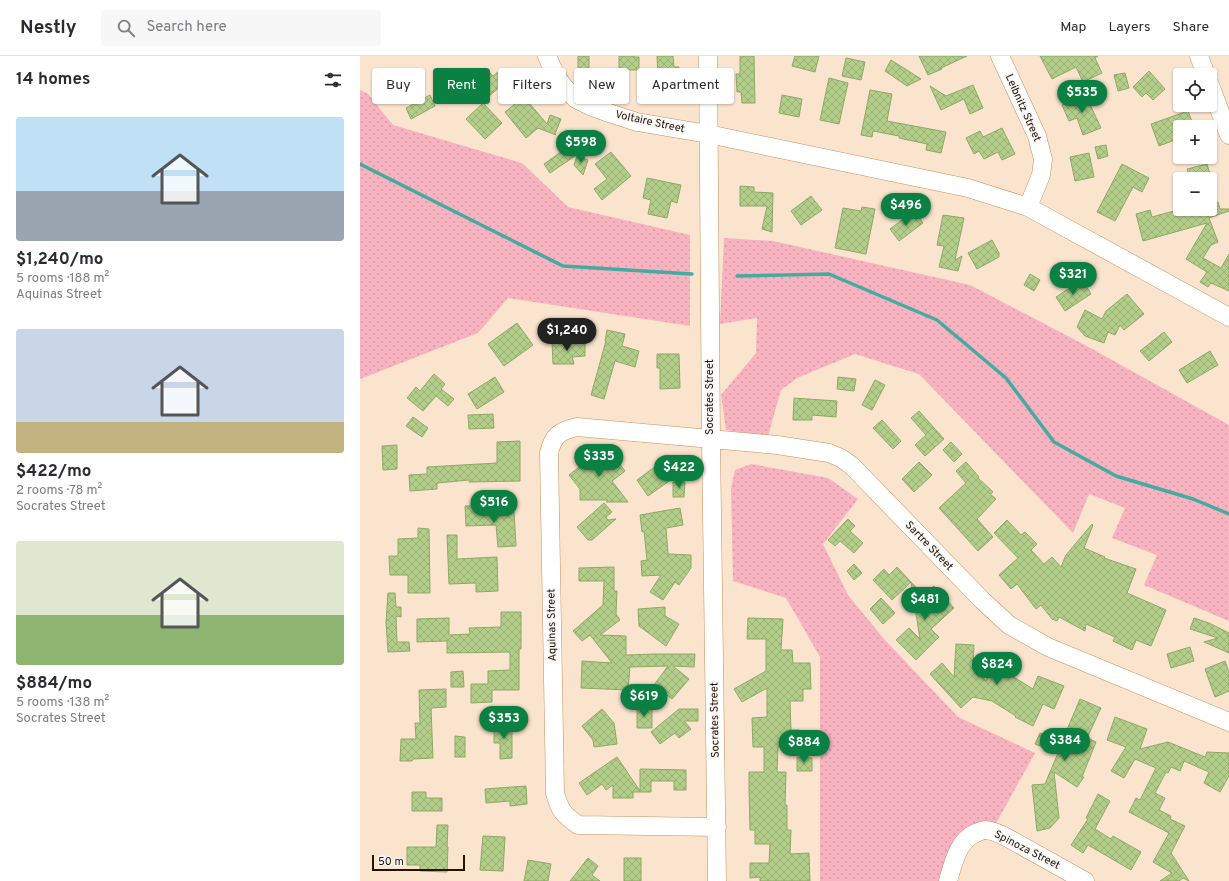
<!DOCTYPE html>
<meta charset="utf-8">
<style>
:root{--surface:#fff;--page:#f7f7f7;--text:#2b2b33;--muted:#7c7c81;--line:#e1e1e2;--accent:#0b8043}
body{margin:0;font-family:Overpass,sans-serif;background:var(--page);color:var(--text);height:100vh;display:flex;flex-direction:column;font-size:15px;white-space:nowrap}
*{box-sizing:border-box;margin:0}
p{font-size:13px;color:var(--muted)}
.icon{flex:none;width:22px;height:22px;fill:none;stroke:currentColor;stroke-width:2;stroke-linecap:round;stroke-linejoin:round}
.map{position:relative;flex:1;overflow:hidden}
.side{display:flex;flex-direction:column;background:var(--surface);width:360px}
.side>*{flex:none}
.banner{position:absolute;left:12px;top:12px;width:380px;height:36px;display:flex;gap:8px}
.buttons{position:absolute;left:813px;top:12px;display:grid;gap:8px}
.buttons a{display:grid;place-items:center;width:44px;height:44px;border-radius:4px;background:var(--surface);box-shadow:0 1px 3px #0004;font-size:20px}
.scale{position:absolute;left:12px;bottom:10px;width:93px;box-sizing:border-box;padding-left:4px;border:2px solid #271300;border-top:0;font-size:11px;line-height:14px;white-space:nowrap;color:#271300;-webkit-text-stroke:3px #f6f6f6;paint-order:stroke}
.price{position:absolute;translate:-50% -34px;padding:0 9px;border-radius:14px;background:var(--accent);color:#fff;font-size:13px;line-height:26px;filter:drop-shadow(0 1px 2px #0008)}
.price::after{content:'';position:absolute;left:50%;top:24px;width:12px;height:9px;margin-left:-6px;background:inherit;clip-path:polygon(0 0,100% 0,50% 100%)}
.price.current{background:#222;color:#fff}
ul{padding:0;list-style:none}
li{display:grid;align-content:center;gap:8px;height:212px;padding:0 16px}
li span{display:grid;place-items:center;height:124px;border-radius:4px;color:#555}
li>.icon{margin-inline-start:auto}
span .icon{width:72px;height:72px;fill:#fffc;stroke-width:1}
li b{font-size:17px}
h2{display:flex;justify-content:space-between;align-items:center;height:48px;padding:0 16px;font-size:17px}
.chip{padding:0 14px;border-radius:4px;background:var(--surface);box-shadow:0 1px 3px #0004;font-size:14px;line-height:36px}
.chip.current{background:var(--accent);color:#fff}
header{display:flex;align-items:center;gap:24px;box-sizing:border-box;height:56px;padding:0 20px;background:var(--surface);border-bottom:1px solid var(--line)}
header strong{font-size:19px}
nav{display:flex;gap:22px;margin-inline-start:auto;font-size:14px}
.search{width:280px;height:36px;background:var(--page);display:flex;align-items:center;gap:10px;box-sizing:border-box;padding:0 14px;border-radius:4px;color:var(--muted);font-size:15px}
main{display:flex;flex:1;min-height:0}
.map>svg:first-child{display:block}
</style>
<header>
<strong>Nestly</strong>
<div class="search"><svg class="icon" aria-label="search" viewBox="0 0 24 24"><circle cx="10" cy="10" r="6"/><path d="M15 15l6 6"/></svg>Search here</div>
<nav><a>Map</a><a>Layers</a><a>Share</a></nav>
</header>
<main>
<section class="side">
<h2>14 homes<svg class="icon" aria-label="filters" viewBox="0 0 24 24"><path d="M4 7h16M4 17h16"/><circle cx="9" cy="7" r="2"/><circle cx="15" cy="17" r="2"/></svg></h2>
<ul>
<li><span style="background:linear-gradient(#bfe0f5 60%,#9aa5b1 0)"><svg class="icon" aria-label="home" viewBox="0 0 24 24"><path d="M3 11l9-7 9 7M6 9v11h12V9"/></svg></span><div><b>$1,240/mo</b><p>5 rooms · 188 m²</p><p>Aquinas Street</p></div></li>
<li><span style="background:linear-gradient(#c9d6e8 75%,#c2b280 0)"><svg class="icon" aria-label="home" viewBox="0 0 24 24"><path d="M3 11l9-7 9 7M6 9v11h12V9"/></svg></span><div><b>$422/mo</b><p>2 rooms · 78 m²</p><p>Socrates Street</p></div></li>
<li><span style="background:linear-gradient(#dfe7d0 60%,#8fb573 0)"><svg class="icon" aria-label="home" viewBox="0 0 24 24"><path d="M3 11l9-7 9 7M6 9v11h12V9"/></svg></span><div><b>$884/mo</b><p>5 rooms · 138 m²</p><p>Socrates Street</p></div></li>
</ul>
</section>
<div class="map">
<svg width="869" height="825" viewBox="0 0 869 825">
<defs>
<pattern id="grass-dots" width="8" height="8" patternUnits="userSpaceOnUse"><rect width="8" height="8" fill="#f7b3c0"/><path d="M2 2h.1M6 6h.1" fill="none" stroke="#d499a3" stroke-width="1.8" stroke-linecap="round"/></pattern>
<pattern id="building-cross-hatch" width="8" height="8" patternUnits="userSpaceOnUse"><rect width="8" height="8" fill="#b3ce8a"/><path d="M0 0l8 8M0 8l8-8" fill="none" stroke="#9ab075"/></pattern>
</defs>
<rect width="100%" height="100%" fill="#fbe4ce"/>
<path fill="url(#grass-dots)" d="M0,34L8,38L33,69L162,107L208,151L330,179V270L148,242L118,277L0,323Z
M364,182L413,185L610,229L725,289L869,369V565L784,529L797,499L752,482L765,452L729,438L713,477L559,318L495,298L437,322L421,334L408,380L366,374L361,339L396,297L397,262L360,268Z
M391,408L468,422L498,443L463,488L488,539L524,583L598,661L675,697L635,769L586,805L579,825H460V601L426,542L373,525L371,432L375,414Z"/>
<g fill="none" stroke-linecap="round" stroke-linejoin="round">
<path stroke="#45aba0" stroke-width="3.5" d="M0,108L203,210L332,218
M377,220L469,218L577,264L646,322L694,386L756,420L833,443L869,458"/>
</g>
<path fill="url(#building-cross-hatch)" stroke="#8ea865" d="M218,0H229V18H218Z
M259,0H274V1H279V14H259Z
M297,0H313L314,11H319L321,37L299,38Z
M380,0H394L395,47H382L381,36H377L376,18H380Z
M435,0H459L455,16L432,10Z
M559,0H607L581,12L582,13L568,19Z
M680,0H738L735,2L742,17L723,26L716,11L692,23Z
M486,2L505,6L501,24L482,20Z
M531,4L561,23L547,30L525,15Z
M143,12L151,21L127,42L116,29L130,17L133,20Z
M789,15L805,33L793,44L786,37L782,41L773,31Z
M765,17L769,32L758,35L754,19Z
M469,22L488,27L479,68L460,64Z
M613,29L623,52L610,58L604,43L581,54L570,30L586,40Z
M510,34L532,38L527,65L586,76L581,97L566,94L567,88L539,82V80L513,75L512,81L501,79Z
M725,38L741,72L723,79L717,62L709,65L702,49Z
M70,39L75,50L51,63L46,52Z
M422,39L442,43L439,61L419,57Z
M164,41L187,68L190,59L201,63L195,78L196,79L178,72L166,82L145,56Z
M123,47L142,67L125,83L106,63Z
M828,55L834,71H820V82L799,90L791,68Z
M642,72L655,98L642,104L638,96L624,103L619,95L614,98L606,82L620,75L623,81Z
M746,89L748,100L738,103L735,91Z
M208,91L215,100L190,117L184,108Z
M251,96L271,120L242,144L234,133L247,123L235,108Z
M729,97L734,121L715,125L710,101Z
M217,100L228,104L223,119L214,109Z
M762,108L789,122L782,136L773,131L755,165L737,156Z
M847,108L850,118L830,123L827,113Z
M287,122L321,129L317,147L311,145L307,162L288,158L291,144L283,142Z
M380,130L394,131V136L413,137L412,176L402,173L407,150H380Z
M451,140L462,154L441,169L431,155Z
M858,146L860,153H869V155L849,162L858,186L851,189L843,202L861,212L869,198V235L851,227L848,231L840,226L847,216L826,203L847,167L783,185L776,158L790,154L792,161L821,153H850V149Z
M502,151L515,153L506,198L475,192L483,152L501,155Z
M557,159L563,167L539,185L530,173L546,161L549,165Z
M583,159L604,162L595,204L602,200L598,215L579,211L584,190L577,189Z
M632,184L639,197V201L617,213L608,197Z
M670,218L680,224L674,235L664,229Z
M717,227L721,233L726,230L731,238L705,255L696,241Z
M767,238L784,258L764,274L760,269L755,279L748,276L744,287L725,280L717,271L725,254L742,263L746,255Z
M157,267L173,289L144,310L128,288Z
M247,274L265,278L262,290L279,295L275,311L255,305L244,343L231,339L246,285H245Z
M804,276L812,286L789,305L780,295Z
M209,285H225V300L212,301L214,308H193L192,286Z
M850,295L858,309L827,327L819,314Z
M297,298H319L320,332L300,333V312H297Z
M74,318L85,328L81,333L94,343L88,350L76,340L63,355L47,342L56,331L60,335Z
M135,321L144,336L117,353L108,338Z
M478,321L496,323L494,335L477,333Z
M515,324L525,329L512,354L502,349Z
M434,342L477,345L476,361L452,359V364H433Z
M559,355L584,383L565,400L555,389L566,379L551,362Z
M133,358L134,372L109,373L108,359Z
M53,361L68,372L62,381L46,370Z
M522,364L541,385L533,393L513,372Z
M160,385V425L109,426V424L77,427V433L50,435L49,419L67,418V411L137,407V386Z
M591,386L602,398L594,406L583,394Z
M37,389V413L23,414L22,390Z
M246,390L265,415L252,425L268,446H246L248,444H220V433L209,419Z
M559,406L572,419L554,436L542,423Z
M606,406L619,421L618,422L633,436L630,438L636,443L617,463L633,481L618,495L579,452L606,427L596,415Z
M300,407L312,423L288,440L277,424Z
M313,426H325L324,441H313Z
M244,447L252,456L246,461L248,464L256,463L232,484H228L217,471Z
M105,450H117L118,457L154,456L156,490L138,491L136,469L106,470Z
M320,452L323,469L306,472L308,498L331,499V512L319,529L315,526L303,544L290,536L301,519L282,520L281,505L287,504L284,475L282,476L280,459Z
M488,463L495,470L490,475L503,487L494,497L480,485L475,490L468,484Z
M647,464L661,479L665,476L677,488L671,494L684,508L692,501L701,511L706,499L732,468L733,469L724,492L745,501L744,502L776,513L767,537L806,554L791,590L776,584L772,594L753,585L755,581L726,568L725,575L699,561L697,565L692,563L681,549L676,553L657,528L651,533L639,519L658,502L634,477Z
M58,472L69,473L70,537H48V519H30L29,500H38V483L58,482Z
M87,479H97V503L137,501L138,535L116,536V527L89,528Z
M494,508L502,517L494,524L487,515Z
M254,511V535H257L256,558L260,564L240,579L266,580V599L295,598H335L334,611L313,610L329,623L312,643L294,629L308,610L270,611L268,634L221,632L222,605L252,607L230,579L222,585L213,575L243,549L244,525H219V512Z
M537,511L551,526L532,544L513,524L524,513L529,519Z
M551,526L563,539L574,530L594,552L571,573L579,581L556,604L536,584L549,572L560,583Z
M28,537H35L36,551H41V561L36,560L37,586H49L50,595L28,596L26,566Z
M521,542L535,557L523,568L510,553Z
M305,551V560L319,568L306,590L279,570L278,553Z
M141,556H161V593H159V634H132V646L111,647V628H128V615L150,614V596L87,597V585L57,586V563L89,562V579L110,578L109,572L141,571Z
M388,562L423,563L421,594H432L433,607H450L451,633H443V645H430L431,674H439L440,690L418,691L417,716H426L425,749H427V774H431L430,798L449,797L450,825H400V821L390,822V807H409L410,788H395V774H390L389,733V716H404V691H393L392,662L407,661V632L382,646L374,633L406,615V583H387Z
M834,562L849,567L869,577V597L844,586L858,582L830,573Z
M596,588L614,589L613,610L626,625L638,596L658,609L652,620L673,633L678,620L704,630L694,653L683,648L673,670L655,661L656,660L632,645L613,641L601,652L570,618L582,607L594,621Z
M830,591L834,605L811,612L807,598Z
M865,605L869,616V635L855,641L845,613Z
M103,615L104,631H91V616Z
M86,633V651L71,652L73,702L53,703L52,705H40L41,683H56L55,667H60L59,634Z
M720,643L741,652L727,682L736,686L722,721H724L717,731L694,716L699,762L690,772L677,775L672,729L685,728L698,697L675,688L680,677L696,683L700,673L706,676Z
M277,652H292V672H277Z
M242,653L254,667L257,688L234,691L233,684L222,670Z
M319,653H338V665H324L331,673L319,682L315,677L300,688L291,676Z
M755,661L787,673L780,693L808,686L845,701L847,696L869,697V720L860,736L844,727L849,716L824,705L820,715L811,711L808,717L806,716L795,737L805,742L799,754L811,760L810,763L825,770L811,797L829,825L823,822L819,825H800L812,817L793,806L809,777L769,756L776,742L780,744L796,712L775,703L764,722L751,715L766,691L747,684Z
M152,669V702L140,703V687H134V670Z
M95,680L105,681V701H95Z
M257,701L280,735V713L326,714V734H314V725H291V736H273V742H253V729L246,734L242,728L227,739L219,727Z
M437,701L452,702V715H437Z
M166,730L167,748L150,750V745L126,747L125,733Z
M52,736H66V742H82V755H52Z
M738,738L750,745L735,773L751,783L753,780L781,796L771,814L728,789L723,797L711,789L728,763L726,762Z
M77,769H88L87,791H88L87,816L60,815V809H47V791H76Z
M123,780L145,781L143,815L120,814Z
M228,802L238,810L232,819L240,825H210Z
M264,802H281V825H264Z
M168,804L191,808L188,825H164Z"/>
<g fill="none" stroke-linecap="round" stroke-linejoin="round">
<g stroke="#c59059" stroke-width="19">
<path id="minor" d="M187,0L195,18L204,31L216,43L230,50L249,57L277,66L348,78L608,132L668,151L869,261
M348,0L351,384L357,825
M640,0L677,80L683,103L681,119L668,151
M839,0L846,19
M850,29L869,79
M357,771L218,769C203,758 200,755 195,737L189,397C193,380 199,375 217,371L417,389L469,397L481,402L492,410L622,544L649,569L688,591L869,666
M588,825C593,808 598,784 616,777C619,776 622,774 625,774C632,774 640,778 646,781L725,825"/>
</g>
<use href="#minor" stroke="#fff" stroke-width="18"/>
</g>
<g text-anchor="middle" dominant-baseline="central" stroke-width="3" stroke-linejoin="round" paint-order="stroke">
<g font-size="11" fill="#271300" stroke="#f6f6f6">
<text transform="translate(663 52) rotate(66)">Leibnitz Street</text>
<text transform="translate(290 66) rotate(12)">Voltaire Street</text>
<text transform="translate(350 341) rotate(-90)">Socrates Street</text>
<text transform="translate(569 490) rotate(46)">Sartre Street</text>
<text transform="translate(192 569) rotate(-91)">Aquinas Street</text>
<text transform="translate(355 664) rotate(-91)">Socrates Street</text>
<text transform="translate(667 794) rotate(27)">Spinoza Street</text>
</g>
</g>
</svg>
<div class="buttons">
<a><svg class="icon" aria-label="locate" viewBox="0 0 24 24"><circle cx="12" cy="12" r="6"/><path d="M12 2v4M12 18v4M2 12h4M18 12h4"/></svg></a>
<a>+</a>
<a>−</a>
</div>
<div class="scale">50 m</div>
<b class="price" style="left:722px;top:58px">$535</b>
<b class="price" style="left:221px;top:108px">$598</b>
<b class="price" style="left:546px;top:171px">$496</b>
<b class="price" style="left:713px;top:240px">$321</b>
<b class="price current" style="left:207px;top:296px">$1,240</b>
<b class="price" style="left:239px;top:422px">$335</b>
<b class="price" style="left:319px;top:433px">$422</b>
<b class="price" style="left:134px;top:468px">$516</b>
<b class="price" style="left:565px;top:565px">$481</b>
<b class="price" style="left:637px;top:630px">$824</b>
<b class="price" style="left:284px;top:662px">$619</b>
<b class="price" style="left:144px;top:684px">$353</b>
<b class="price" style="left:705px;top:706px">$384</b>
<b class="price" style="left:444px;top:708px">$884</b>
<div class="banner">
<a class="chip">Buy</a>
<a class="chip current">Rent</a>
<a class="chip">Filters</a>
<a class="chip">New</a>
<a class="chip">Apartment</a>
</div>
</div>
</main>
